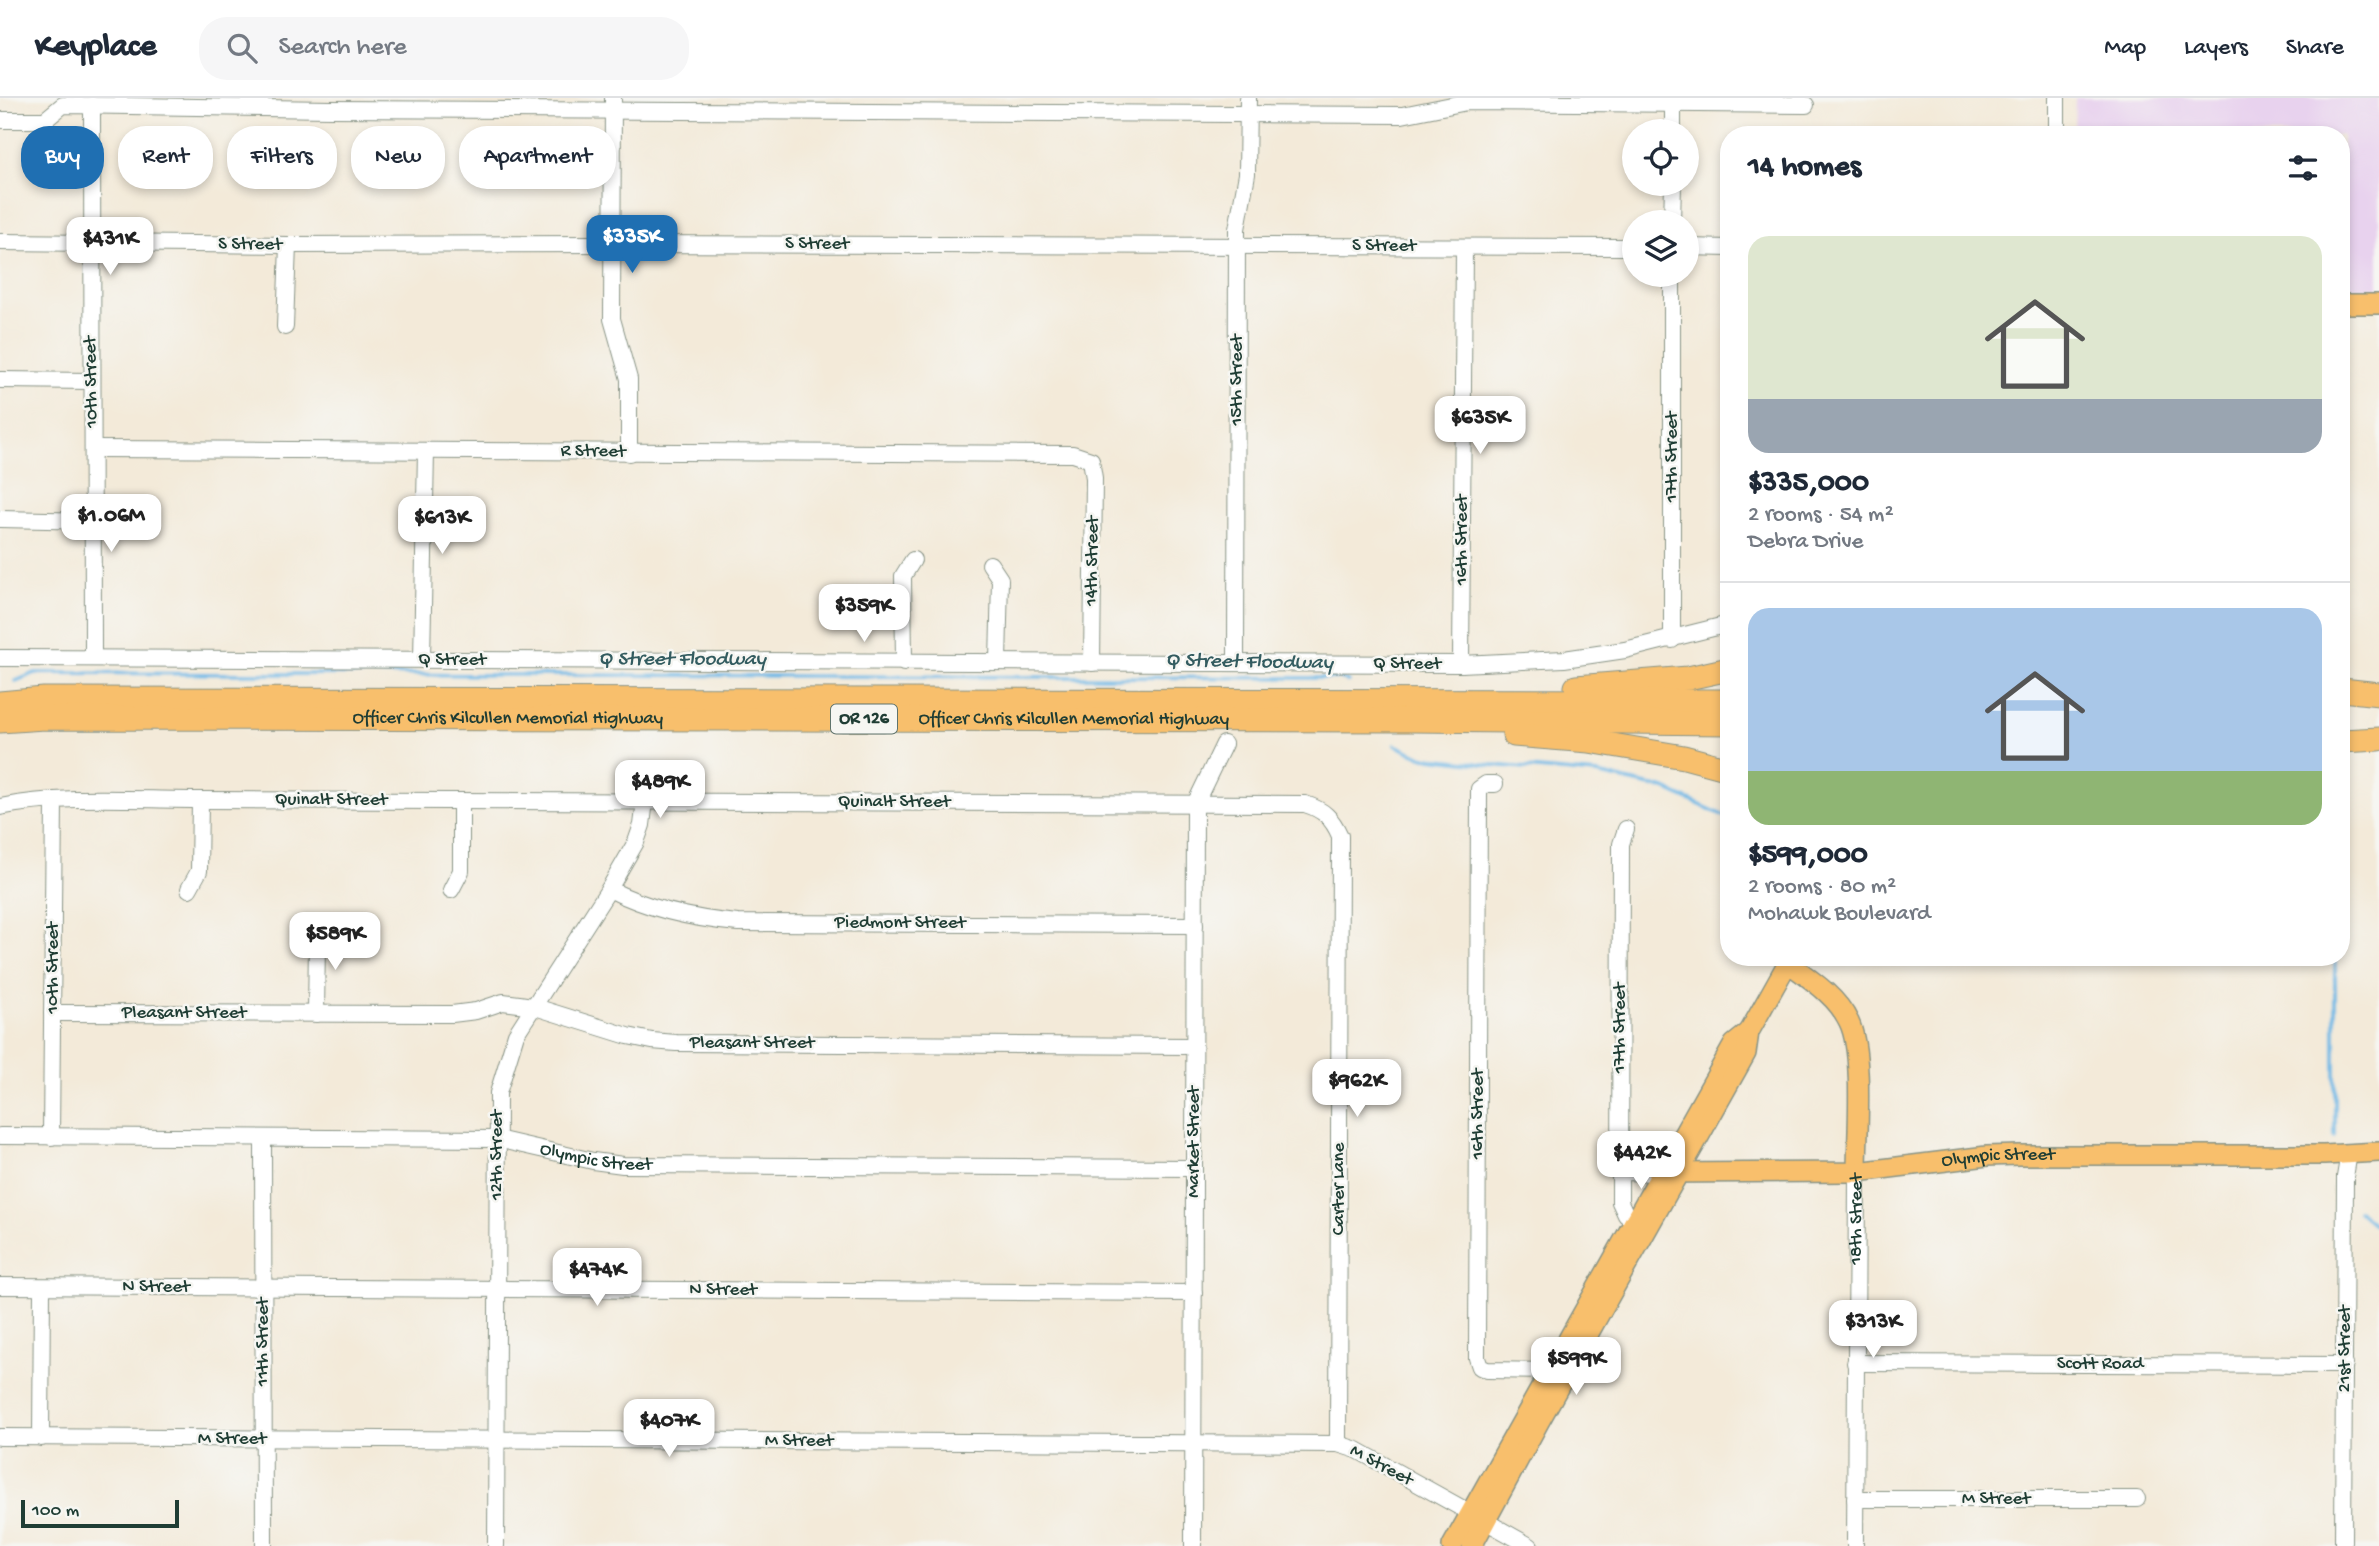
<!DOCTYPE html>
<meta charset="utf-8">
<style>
:root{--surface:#fff;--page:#f6f6f7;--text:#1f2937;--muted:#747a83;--line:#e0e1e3;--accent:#1f6fb2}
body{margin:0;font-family:"Gochi Hand",sans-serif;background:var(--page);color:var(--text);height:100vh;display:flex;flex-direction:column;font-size:26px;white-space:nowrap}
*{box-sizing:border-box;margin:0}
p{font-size:23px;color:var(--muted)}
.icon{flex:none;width:38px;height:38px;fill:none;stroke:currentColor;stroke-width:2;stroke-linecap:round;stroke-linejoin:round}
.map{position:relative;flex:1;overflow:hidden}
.sheet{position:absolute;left:1720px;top:28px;width:630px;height:840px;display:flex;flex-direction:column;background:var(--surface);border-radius:28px;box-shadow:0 4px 10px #0003}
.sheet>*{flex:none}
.hud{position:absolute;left:21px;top:28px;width:665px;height:63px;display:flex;gap:14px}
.fabs{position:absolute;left:1622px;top:21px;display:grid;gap:14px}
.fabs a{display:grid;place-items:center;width:77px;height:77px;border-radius:50%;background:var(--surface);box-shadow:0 4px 10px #0003;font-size:35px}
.scale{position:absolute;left:21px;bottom:18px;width:158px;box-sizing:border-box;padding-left:7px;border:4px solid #1f3d34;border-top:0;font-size:19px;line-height:24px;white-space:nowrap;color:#1f3d34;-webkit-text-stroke:5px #f6f6f2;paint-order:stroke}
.price{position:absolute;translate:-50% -60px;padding:0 16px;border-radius:14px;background:#fff;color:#222;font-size:23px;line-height:46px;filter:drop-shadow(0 2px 4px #0008)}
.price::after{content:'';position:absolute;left:50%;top:42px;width:21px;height:16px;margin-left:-10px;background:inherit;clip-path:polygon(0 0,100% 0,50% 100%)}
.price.selected{background:var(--accent);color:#fff}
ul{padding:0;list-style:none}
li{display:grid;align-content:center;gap:14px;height:371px;padding:0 28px}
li+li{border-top:2px solid var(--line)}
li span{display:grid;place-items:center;height:217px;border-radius:21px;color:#555}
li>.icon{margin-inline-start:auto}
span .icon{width:126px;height:126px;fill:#fffc;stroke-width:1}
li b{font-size:30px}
h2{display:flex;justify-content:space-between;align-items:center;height:84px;padding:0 28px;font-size:30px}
.pill{padding:0 24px;border-radius:28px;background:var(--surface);box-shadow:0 4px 10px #0003;font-size:24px;line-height:63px}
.pill.selected{background:var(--accent);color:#fff}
header{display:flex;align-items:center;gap:42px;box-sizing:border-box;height:98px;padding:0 35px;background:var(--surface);border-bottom:2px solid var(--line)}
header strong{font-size:33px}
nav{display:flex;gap:38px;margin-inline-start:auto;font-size:24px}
.search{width:490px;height:63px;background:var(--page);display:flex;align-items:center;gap:18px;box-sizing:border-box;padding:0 24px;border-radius:28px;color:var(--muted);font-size:26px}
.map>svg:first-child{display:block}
</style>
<header>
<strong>Keyplace</strong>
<div class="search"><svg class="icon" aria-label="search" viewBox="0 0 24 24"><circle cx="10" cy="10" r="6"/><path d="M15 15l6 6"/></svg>Search here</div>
<nav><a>Map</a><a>Layers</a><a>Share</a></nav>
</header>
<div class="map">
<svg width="2379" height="1448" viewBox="0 0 2379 1448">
<rect width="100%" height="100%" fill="#f6f6f2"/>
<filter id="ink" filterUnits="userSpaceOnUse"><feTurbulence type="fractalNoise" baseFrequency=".0143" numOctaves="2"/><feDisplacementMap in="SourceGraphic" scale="14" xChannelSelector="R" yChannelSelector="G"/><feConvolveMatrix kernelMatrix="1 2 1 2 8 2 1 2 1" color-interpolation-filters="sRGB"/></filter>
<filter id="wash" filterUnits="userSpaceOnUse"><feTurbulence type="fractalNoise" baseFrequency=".00686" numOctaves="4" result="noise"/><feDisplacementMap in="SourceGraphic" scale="28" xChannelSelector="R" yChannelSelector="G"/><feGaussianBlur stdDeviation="1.57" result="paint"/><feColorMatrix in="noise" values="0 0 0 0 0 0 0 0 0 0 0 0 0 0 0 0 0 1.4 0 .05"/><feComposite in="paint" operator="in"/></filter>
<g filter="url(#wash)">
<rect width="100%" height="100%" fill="#f3ead9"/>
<path fill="#e8d2ee" d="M2075,0H2379V190H2342V37H2074Z"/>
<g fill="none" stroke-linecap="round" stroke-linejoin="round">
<path stroke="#6eb8e6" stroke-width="3.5" d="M16,583L35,575L1338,580L1348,584
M1395,647L1422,659L1491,667L1597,676L1665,691L1729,720
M2335,1038V859
M2358,1113L2379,1131"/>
</g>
</g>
<g filter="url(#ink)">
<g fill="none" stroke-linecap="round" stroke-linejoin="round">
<g stroke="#899486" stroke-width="18">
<g id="minor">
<path d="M613,0L612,221L629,281V355"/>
<path d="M2057,0V37"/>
<path d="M92,7L93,560"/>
<path d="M0,22H45L63,7L331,11L1402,17L1467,4L1806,7"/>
<path d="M1673,33V0"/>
<path d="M1672,124L1673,86"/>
<path d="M0,144L288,147L614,146L1634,149"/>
<path d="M1687,149L1729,150"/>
<path d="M285,229L288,147"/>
<path d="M0,282L92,283"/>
<path d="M93,351L1073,356L1091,362L1094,380L1092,565"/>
<path d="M0,421L93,423"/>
<path d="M990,466L1000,481L998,564"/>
<path d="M1672,542V177"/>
<path d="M0,560L1461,566L1564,561L1625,552L1729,526"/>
<path d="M422,562L426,353"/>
<path d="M904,565L903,478L913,462"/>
<path d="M1236,565L1237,131L1247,76L1248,0"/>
<path d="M1461,566L1464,149"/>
<path d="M1495,686H1486L1479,691L1477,1260L1480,1269L1487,1272L1559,1273"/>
<path d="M0,709C64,696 134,702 200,702L1305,706C1324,712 1332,720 1340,738L1338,1346"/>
<path d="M1626,731L1621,746L1620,1104L1626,1117L1636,1123"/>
<path d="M189,791L199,773L200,702"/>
<path d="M609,791C650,812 693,821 738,825L1195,827"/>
<path d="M451,792L461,773V703"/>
<path d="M52,915L452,916L476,913L503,904L519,906L532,908L628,938L652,943L676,945L1194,948"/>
<path d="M316,916L317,845L326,826"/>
<path id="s1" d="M0,1038L497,1041L593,1063L623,1067L1194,1070"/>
<path d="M51,1039L54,702"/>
<path d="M263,1040L264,1448"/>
<path d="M1620,1074L1663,1075"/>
<path d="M0,1188L1194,1195"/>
<path d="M1855,1265L2345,1267"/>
<path d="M0,1339L1338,1346L1357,1352L1530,1448"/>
<path d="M41,1340L42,1189"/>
<path d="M1855,1401H2137"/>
<path d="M496,1448L498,995L516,936L609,791L636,744L642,727L645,703"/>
<path d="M1193,1448L1195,706L1224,646"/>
<path id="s2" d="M1855,1448L1857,1074"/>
<path d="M2343,1448L2345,1079L2349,1055"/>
</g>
</g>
<g stroke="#899486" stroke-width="22">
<g id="major">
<path d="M2342,206H2379"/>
<path d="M1788,865C1810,881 1837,898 1849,924C1864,955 1857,1037 1857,1074"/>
<path id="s3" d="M1663,1075L1857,1074L1987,1058L2019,1057H2324L2379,1054"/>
<path d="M1452,1448L1734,946L1749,934"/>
<path d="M1472,1448L1539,1324L1746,955L1749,934L1791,859"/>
</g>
</g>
<g stroke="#899486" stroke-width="25">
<g id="highway">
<path d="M1576,589L1688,580L1729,571"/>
<path d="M2342,592L2379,596"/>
<path d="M0,605L44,601L1729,603"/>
<path id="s4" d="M0,623L44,620L1411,622L1729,625"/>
<path d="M1514,637L1589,643L1684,659L1729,671"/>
<path d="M2342,643L2379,641"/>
</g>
</g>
<use href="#minor" stroke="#fff" stroke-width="16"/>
<use href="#major" stroke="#f8bf6c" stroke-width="19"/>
<use href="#highway" stroke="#f8bf6c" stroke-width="23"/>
</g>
</g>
<g text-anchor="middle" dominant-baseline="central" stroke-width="5" stroke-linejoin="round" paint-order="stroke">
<rect fill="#f6f6f2" stroke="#60746d" stroke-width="2" x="831" y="606.5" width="66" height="29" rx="5"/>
<g font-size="18" font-weight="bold" fill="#1f3d34">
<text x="864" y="621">OR 126</text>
</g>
<g font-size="19" fill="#1f3d34" stroke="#f6f6f2">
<text x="817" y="146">S Street</text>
<text transform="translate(250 147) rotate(1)">S Street</text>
<text x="1384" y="148">S Street</text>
<text transform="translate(1237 282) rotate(-90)">15th Street</text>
<text transform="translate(92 284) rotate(-91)">10th Street</text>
<text transform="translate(593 354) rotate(1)">R Street</text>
<text transform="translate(1672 359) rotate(-90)">17th Street</text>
<text transform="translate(1462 442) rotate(-90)">16th Street</text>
<text transform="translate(1093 463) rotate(-89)">14th Street</text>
<text x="452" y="562">Q Street</text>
<text x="1407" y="566">Q Street</text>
<text stroke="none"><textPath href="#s4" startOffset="508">Officer Chris Kilcullen Memorial Highway</textPath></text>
<text stroke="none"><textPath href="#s4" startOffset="1074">Officer Chris Kilcullen Memorial Highway</textPath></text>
<text x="331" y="702">Quinalt Street</text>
<text x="894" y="704">Quinalt Street</text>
<text x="900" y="825">Piedmont Street</text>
<text transform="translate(53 870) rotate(-90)">10th Street</text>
<text x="184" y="915">Pleasant Street</text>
<text transform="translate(1620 930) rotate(-90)">17th Street</text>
<text x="752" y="945">Pleasant Street</text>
<text transform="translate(1478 1016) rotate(-90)">16th Street</text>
<text transform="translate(1194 1044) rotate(-90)">Market Street</text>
<text transform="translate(497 1057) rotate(-90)">12th Street</text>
<text stroke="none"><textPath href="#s1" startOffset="598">Olympic Street</textPath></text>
<text stroke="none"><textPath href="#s3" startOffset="336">Olympic Street</textPath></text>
<text transform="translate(1339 1091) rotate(-90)">Carter Lane</text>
<text stroke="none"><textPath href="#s2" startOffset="327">18th Street</textPath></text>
<text x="156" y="1189">N Street</text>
<text x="723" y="1192">N Street</text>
<text transform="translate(263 1244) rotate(-90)">11th Street</text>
<text transform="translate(2345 1251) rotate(-90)">21st Street</text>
<text x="2100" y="1266">Scott Road</text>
<text x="232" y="1341">M Street</text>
<text x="799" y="1343">M Street</text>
<text transform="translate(1381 1368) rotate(28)">M Street</text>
<text x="1996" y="1401">M Street</text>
</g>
<g font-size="21" font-style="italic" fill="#335c60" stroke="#f6f6f2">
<text x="682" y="562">Q Street Floodway</text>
<text transform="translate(1249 565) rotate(1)">Q Street Floodway</text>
</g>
</g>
</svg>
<div class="fabs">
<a><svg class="icon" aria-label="locate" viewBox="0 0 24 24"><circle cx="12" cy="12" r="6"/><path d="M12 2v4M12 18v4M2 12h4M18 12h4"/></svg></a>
<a><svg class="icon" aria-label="layers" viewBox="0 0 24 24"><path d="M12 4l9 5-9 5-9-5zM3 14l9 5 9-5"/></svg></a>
</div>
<div class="scale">100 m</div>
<b class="price selected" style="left:632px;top:177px">$335K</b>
<b class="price" style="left:110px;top:179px">$431K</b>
<b class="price" style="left:1480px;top:358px">$635K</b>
<b class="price" style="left:111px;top:456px">$1.06M</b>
<b class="price" style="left:442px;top:458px">$613K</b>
<b class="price" style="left:864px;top:546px">$359K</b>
<b class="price" style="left:660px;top:722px">$489K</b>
<b class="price" style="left:335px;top:874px">$589K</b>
<b class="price" style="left:1357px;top:1021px">$962K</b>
<b class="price" style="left:1641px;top:1093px">$442K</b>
<b class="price" style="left:597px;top:1210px">$474K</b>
<b class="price" style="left:1873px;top:1262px">$313K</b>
<b class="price" style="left:1576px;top:1299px">$599K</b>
<b class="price" style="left:669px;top:1361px">$407K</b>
<div class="hud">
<a class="pill selected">Buy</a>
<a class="pill">Rent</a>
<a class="pill">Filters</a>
<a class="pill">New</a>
<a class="pill">Apartment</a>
</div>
<section class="sheet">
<h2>14 homes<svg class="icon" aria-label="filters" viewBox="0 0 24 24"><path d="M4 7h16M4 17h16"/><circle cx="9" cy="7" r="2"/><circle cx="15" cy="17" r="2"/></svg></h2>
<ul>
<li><span style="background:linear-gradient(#dfe7d0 75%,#9aa5b1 0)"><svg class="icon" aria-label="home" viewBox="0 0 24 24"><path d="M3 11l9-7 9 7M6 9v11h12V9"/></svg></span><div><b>$335,000</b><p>2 rooms · 54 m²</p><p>Debra Drive</p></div></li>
<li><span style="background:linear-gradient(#a9c7e8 75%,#8fb573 0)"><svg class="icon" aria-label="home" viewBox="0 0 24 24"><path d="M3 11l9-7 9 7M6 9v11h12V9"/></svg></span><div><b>$599,000</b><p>2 rooms · 80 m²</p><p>Mohawk Boulevard</p></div></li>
</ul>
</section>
</div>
